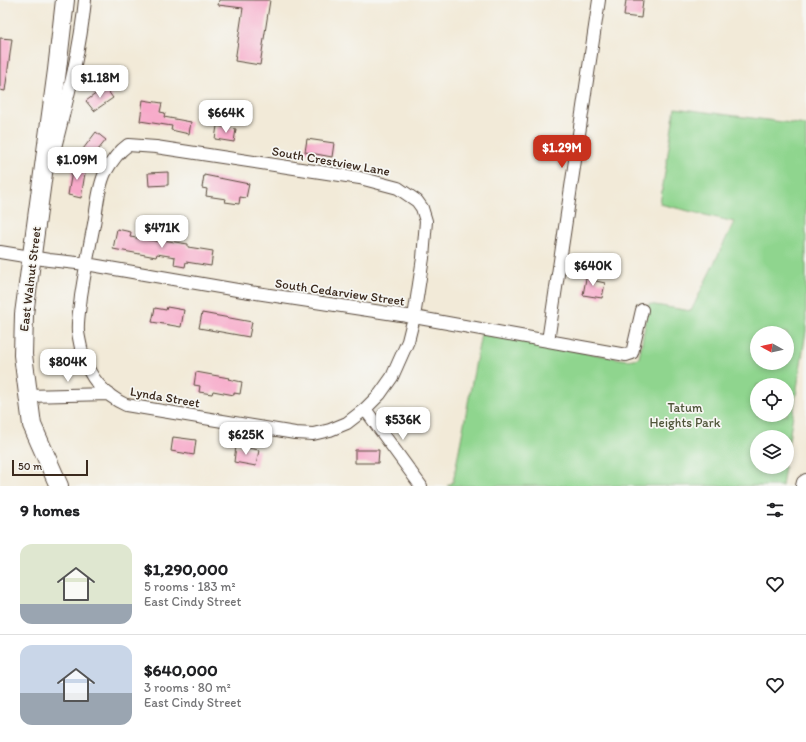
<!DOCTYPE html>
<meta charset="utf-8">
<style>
:root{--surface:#fff;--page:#f2f2f2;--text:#202124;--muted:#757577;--line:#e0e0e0;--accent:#c8321e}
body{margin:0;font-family:Itim,sans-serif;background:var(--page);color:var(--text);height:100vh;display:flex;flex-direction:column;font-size:15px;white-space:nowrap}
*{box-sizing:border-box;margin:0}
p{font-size:13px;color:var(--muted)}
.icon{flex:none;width:22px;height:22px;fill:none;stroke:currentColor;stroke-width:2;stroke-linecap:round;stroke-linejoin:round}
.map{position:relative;height:486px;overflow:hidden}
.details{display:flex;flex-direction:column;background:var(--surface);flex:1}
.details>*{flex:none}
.needle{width:26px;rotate:278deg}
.controls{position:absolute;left:750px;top:326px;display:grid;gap:8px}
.controls a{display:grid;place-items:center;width:44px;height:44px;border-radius:50%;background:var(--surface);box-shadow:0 2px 6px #0003;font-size:20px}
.scale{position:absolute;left:12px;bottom:10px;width:76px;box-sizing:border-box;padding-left:4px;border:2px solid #3b2a1e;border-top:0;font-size:11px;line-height:14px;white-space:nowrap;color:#3b2a1e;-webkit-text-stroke:3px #f6f6f2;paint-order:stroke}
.price{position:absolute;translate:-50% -34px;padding:0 9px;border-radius:8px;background:#fff;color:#222;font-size:13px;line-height:26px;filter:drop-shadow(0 1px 2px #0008)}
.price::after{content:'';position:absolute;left:50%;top:24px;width:12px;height:9px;margin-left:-6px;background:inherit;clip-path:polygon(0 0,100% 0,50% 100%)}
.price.on{background:var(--accent);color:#fff}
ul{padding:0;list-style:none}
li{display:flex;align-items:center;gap:12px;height:100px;padding:0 20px}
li+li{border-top:1px solid var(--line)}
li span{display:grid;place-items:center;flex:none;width:112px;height:80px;border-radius:12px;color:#555}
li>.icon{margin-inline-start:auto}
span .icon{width:48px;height:48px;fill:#fffc;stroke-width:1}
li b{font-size:17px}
h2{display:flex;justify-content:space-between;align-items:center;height:48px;padding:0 20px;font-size:17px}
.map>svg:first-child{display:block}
</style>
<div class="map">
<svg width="806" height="486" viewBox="0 0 806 486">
<rect width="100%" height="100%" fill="#f6f6f2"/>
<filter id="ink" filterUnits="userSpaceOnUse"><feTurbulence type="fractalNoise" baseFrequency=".025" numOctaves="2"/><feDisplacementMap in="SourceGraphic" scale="8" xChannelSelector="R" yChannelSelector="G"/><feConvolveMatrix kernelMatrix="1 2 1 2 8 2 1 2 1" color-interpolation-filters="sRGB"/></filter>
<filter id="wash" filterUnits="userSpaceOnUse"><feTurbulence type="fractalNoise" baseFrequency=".012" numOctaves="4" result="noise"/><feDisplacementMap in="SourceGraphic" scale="16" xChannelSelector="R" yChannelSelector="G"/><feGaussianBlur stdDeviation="0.9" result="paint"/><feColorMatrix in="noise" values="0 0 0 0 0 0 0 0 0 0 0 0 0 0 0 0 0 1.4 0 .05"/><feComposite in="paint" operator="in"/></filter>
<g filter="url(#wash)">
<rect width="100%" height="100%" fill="#f2ead8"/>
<path fill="#8fd58e" stroke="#658056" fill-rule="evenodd" d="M675,108L806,125V331L787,453V437H757V467H785L782,486H447L453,482L481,334L627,360L639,358L649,304L691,311L734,222L660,204ZM757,333H787V363H757ZM757,385H787V415H757Z"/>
<g id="blocks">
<path fill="#f7a9c9" d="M219,0H270L260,65L235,61L243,8L218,5Z
M626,0H643L641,18L624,16Z
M0,38L12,39L5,91L0,90Z
M105,87L113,98L94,111L86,101Z
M143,100L162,103L160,112L165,113L164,117L191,122L189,134L171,130L172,126L140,121Z
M217,126L236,129L234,142L215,139Z
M96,132L106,140L90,160L80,153Z
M307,139L334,143L332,157L305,152Z
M73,165L86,167L81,198L68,195Z
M168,172V185L149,186L148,173Z
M204,175L249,184L246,198L240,197L239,204L225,202L226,199L206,196L207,189L202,188Z
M117,229L131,232L130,237L162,242V240L188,244V247L213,251L211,266L186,262L185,267L174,265L175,257L157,254L156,257L113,249Z
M587,273L597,275L596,281L605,283L602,298L583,295Z
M167,307L184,310L181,327L152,322L155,308L166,310Z
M202,313L252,322L249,337L199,328Z
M196,372L229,378L228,379L242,382L240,394L234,393V395L213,391L212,394L199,392L200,386L194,385Z
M173,437L196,440L194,455L171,451Z
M236,446L259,450L256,466L234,462Z
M355,450H379L378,463H355Z"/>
</g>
</g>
<g filter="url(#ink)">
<use href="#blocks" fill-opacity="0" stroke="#56473a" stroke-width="1"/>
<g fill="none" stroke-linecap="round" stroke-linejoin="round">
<g stroke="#56473a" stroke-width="14">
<path id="minor" d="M128,145L156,147L360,178L398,188L417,201L422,208L426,221L423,258L414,317L408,341L392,377L380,394L365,409L347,423L330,430L313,434L295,433L126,405C104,395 89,377 82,353C81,347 79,339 78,332C77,320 80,308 81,296C85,271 89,248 94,224C97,207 98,188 105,173C111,162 118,152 128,145Z
M53,155C66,104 80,53 85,0
M0,252L49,260L86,264L243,291L414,317L626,355L632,353L642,310
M548,341L599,0
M27,396L109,394
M365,409L421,486
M802,486L803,482L806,480"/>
</g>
<g stroke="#56473a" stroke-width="20">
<path id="highway" d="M59,486L32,425L23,355L24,314L57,70L65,0"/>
</g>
<use href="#minor" stroke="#fff" stroke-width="12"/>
<use href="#highway" stroke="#fff" stroke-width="18"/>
</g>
</g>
<g text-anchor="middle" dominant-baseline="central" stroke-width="3.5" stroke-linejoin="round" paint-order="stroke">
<g font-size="13" fill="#3b2a1e" stroke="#f6f6f2">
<text transform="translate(331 161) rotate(10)">South Crestview Lane</text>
<text transform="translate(30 279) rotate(-83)">East Walnut Street</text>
<text transform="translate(340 292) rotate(8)">South Cedarview Street</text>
<text transform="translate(165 397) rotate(10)">Lynda Street</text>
</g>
<g font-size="13" fill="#50553a" stroke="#f6f6f2">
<text x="685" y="407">Tatum<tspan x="685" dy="15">Heights Park</tspan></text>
</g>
</g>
</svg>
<div class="controls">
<a><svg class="needle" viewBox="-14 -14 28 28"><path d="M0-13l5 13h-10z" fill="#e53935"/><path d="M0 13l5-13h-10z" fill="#757577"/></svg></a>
<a><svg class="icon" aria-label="locate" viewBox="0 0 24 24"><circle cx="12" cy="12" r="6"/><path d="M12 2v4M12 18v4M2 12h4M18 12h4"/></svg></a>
<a><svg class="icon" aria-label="layers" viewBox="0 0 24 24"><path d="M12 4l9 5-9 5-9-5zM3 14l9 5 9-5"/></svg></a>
</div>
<div class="scale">50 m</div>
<b class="price" style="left:100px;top:99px">$1.18M</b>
<b class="price" style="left:226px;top:134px">$664K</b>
<b class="price on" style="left:562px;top:169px">$1.29M</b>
<b class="price" style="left:77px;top:181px">$1.09M</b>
<b class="price" style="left:162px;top:249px">$471K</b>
<b class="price" style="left:593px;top:287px">$640K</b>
<b class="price" style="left:68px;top:383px">$804K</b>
<b class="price" style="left:403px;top:441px">$536K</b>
<b class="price" style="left:246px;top:456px">$625K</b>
</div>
<section class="details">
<h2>9 homes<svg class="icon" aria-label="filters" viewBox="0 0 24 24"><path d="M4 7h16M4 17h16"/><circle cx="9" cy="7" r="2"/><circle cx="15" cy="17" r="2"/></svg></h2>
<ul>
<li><span style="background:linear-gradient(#dfe7d0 75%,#9aa5b1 0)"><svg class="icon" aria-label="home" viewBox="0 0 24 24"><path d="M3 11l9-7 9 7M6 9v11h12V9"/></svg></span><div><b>$1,290,000</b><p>5 rooms · 183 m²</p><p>East Cindy Street</p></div><svg class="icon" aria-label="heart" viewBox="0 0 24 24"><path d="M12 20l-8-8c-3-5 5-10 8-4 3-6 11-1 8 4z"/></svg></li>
<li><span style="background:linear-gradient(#c9d6e8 60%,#9aa5b1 0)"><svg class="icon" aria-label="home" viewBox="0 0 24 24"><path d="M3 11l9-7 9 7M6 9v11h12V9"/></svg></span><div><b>$640,000</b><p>3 rooms · 80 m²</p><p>East Cindy Street</p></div><svg class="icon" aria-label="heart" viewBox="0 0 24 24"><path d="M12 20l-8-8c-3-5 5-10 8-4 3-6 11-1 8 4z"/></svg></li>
</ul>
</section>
